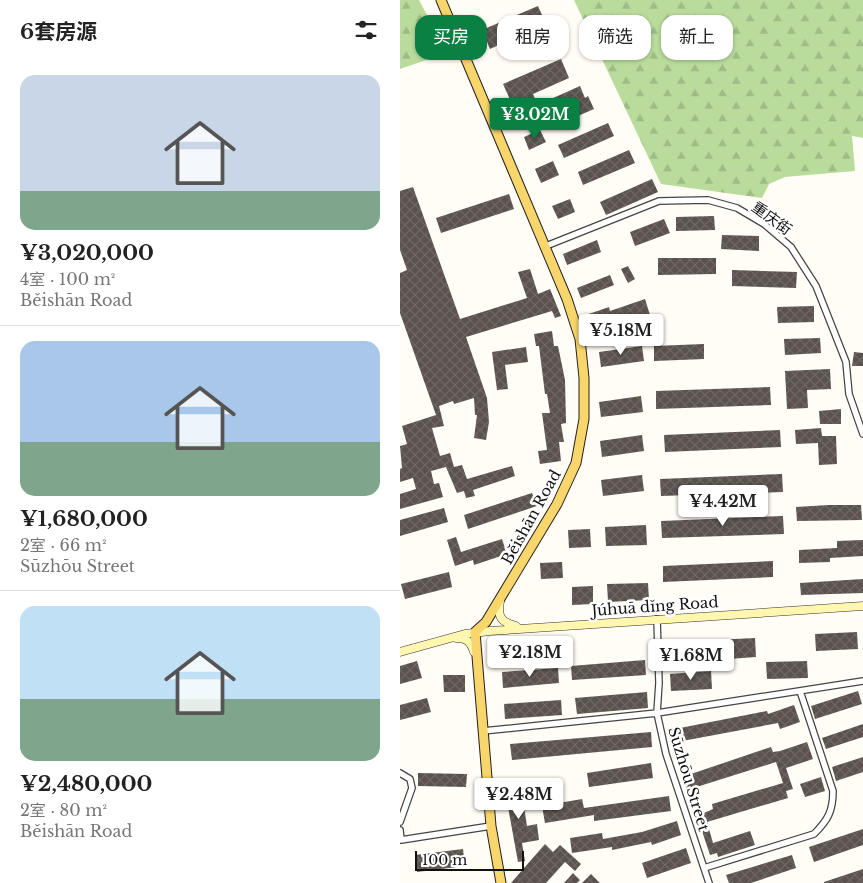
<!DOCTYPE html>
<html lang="zh">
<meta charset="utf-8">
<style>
:root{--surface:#fff;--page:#f6f6f6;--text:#222;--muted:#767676;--line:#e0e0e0;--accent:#0b8043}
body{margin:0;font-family:"Libre Baskerville","Noto Sans SC",serif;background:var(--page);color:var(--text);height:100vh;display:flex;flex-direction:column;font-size:19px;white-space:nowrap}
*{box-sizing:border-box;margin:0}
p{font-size:16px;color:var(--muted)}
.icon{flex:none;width:28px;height:28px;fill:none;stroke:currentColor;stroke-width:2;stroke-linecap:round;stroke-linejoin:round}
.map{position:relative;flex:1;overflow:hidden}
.panel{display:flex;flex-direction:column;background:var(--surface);width:400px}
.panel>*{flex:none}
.guide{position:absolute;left:15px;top:15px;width:372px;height:45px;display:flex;gap:10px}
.scale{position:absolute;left:15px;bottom:12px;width:109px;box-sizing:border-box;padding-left:5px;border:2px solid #111;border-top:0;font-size:14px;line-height:18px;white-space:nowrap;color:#111;-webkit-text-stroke:4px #fff;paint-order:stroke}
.price{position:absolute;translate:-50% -42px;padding:0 11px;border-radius:5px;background:#fff;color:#222;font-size:16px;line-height:32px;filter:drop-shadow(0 1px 2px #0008)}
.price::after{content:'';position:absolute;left:50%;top:30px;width:15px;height:11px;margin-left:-8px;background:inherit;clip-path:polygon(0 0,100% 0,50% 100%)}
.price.active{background:var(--accent);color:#fff}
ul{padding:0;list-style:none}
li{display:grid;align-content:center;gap:10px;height:265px;padding:0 20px}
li+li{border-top:1px solid var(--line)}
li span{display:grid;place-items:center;height:155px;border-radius:15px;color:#555}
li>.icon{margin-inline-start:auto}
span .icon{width:90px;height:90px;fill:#fffc;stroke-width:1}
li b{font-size:21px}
h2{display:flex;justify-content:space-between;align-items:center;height:60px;padding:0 20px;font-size:21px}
.tag{padding:0 18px;border-radius:15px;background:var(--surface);box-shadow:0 1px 4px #0004;font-size:18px;line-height:45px}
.tag.active{background:var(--accent);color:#fff}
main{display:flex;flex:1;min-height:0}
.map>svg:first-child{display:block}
</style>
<main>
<section class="panel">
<h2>6套房源<svg class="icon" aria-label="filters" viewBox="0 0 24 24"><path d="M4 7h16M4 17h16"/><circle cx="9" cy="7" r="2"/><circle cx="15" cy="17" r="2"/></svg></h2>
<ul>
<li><span style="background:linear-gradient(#c9d6e8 75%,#7fa58c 0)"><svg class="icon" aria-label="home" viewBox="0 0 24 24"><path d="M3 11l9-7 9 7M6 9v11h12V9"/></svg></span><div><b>¥3,020,000</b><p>4室 · 100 m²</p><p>Běishān Road</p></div></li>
<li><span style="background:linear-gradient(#a9c7e8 65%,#7fa58c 0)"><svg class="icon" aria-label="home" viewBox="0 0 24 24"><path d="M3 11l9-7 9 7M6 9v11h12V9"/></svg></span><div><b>¥1,680,000</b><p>2室 · 66 m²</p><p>Sūzhōu Street</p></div></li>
<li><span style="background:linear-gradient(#bfe0f5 60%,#7fa58c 0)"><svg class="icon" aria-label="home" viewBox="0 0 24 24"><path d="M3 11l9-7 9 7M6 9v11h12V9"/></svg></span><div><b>¥2,480,000</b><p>2室 · 80 m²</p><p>Běishān Road</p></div></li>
</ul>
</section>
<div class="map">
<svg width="463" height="883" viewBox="0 0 463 883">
<defs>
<pattern id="forest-firs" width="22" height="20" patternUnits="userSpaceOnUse" patternTransform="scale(1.25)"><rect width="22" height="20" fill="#b9dc9c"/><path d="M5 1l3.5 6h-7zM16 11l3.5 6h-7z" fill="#9ebc85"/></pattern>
<pattern id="building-cross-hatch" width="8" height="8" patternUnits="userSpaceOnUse" patternTransform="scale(1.25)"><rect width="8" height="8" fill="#5a524d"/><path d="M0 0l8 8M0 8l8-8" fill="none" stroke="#6d6662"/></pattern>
</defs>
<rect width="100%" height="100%" fill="#fffdf5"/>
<path fill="url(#forest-firs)" d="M0,0H19L47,53L0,69Z
M174,0H463V138L452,136L455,171L385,177L369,184L362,198L261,184Z"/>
<path fill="url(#building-cross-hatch)" d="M138,6L146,24L90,49L82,30Z
M161,59L169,78L133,94L142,115L110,129L105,118L116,113L103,84Z
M180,86L185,98L188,96L194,109L150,128L144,115L156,110L151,99Z
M208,123L214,136L164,158L158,145Z
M140,130L146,142L129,150L124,137Z
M229,150L235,163L183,185L178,172Z
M153,161L159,175L141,183L135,169Z
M252,179L258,192L206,215L200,202Z
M13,187L60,319L127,298L118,272L130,269L138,294L150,289L161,316L155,318L152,311L66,337L87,398L89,422L86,440L74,438L77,415H75L74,398L54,404L53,401L39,406L44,426L32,428L40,456L50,453L54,467L62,465L67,479L112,466L115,476L73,490L75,496L66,498L64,491L57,493L46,467L31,471L34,484L39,483L43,497L0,509V494L16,489L13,478L0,482V469L2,468L0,446L7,444L2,426L36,415L0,313V273L7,270L0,250V191Z
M109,194L114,209L41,233L36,218Z
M170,199L175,212L158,219L152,206Z
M314,216L315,230L276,231V217Z
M264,219L270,233L235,246L230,232Z
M322,235L359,236V251L321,249Z
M197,240L201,252L167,265L163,254Z
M258,258H316V274L258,275Z
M228,266L235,279L228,283L221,269Z
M332,270L397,272L396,288L332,286Z
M210,275L214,285L181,298L177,288Z
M245,299L250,315L215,328L213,323L192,331L186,315L209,307L210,311Z
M414,306V322L378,323L377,307Z
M152,331L154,346H158L165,380L166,423L161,424L164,442H159L161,461L140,464L138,451L147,450L142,413H150L147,394H145L139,346H136L134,334Z
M420,338L421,353L385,355L384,339Z
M304,344V359L254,361V346Z
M242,346L244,361L201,367L199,352Z
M126,347L128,362L105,365L108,389L97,390L92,352Z
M454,352L463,353V366H452Z
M430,369L431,389L407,390L408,408L387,409L385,371Z
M370,387L371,405L256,409V391Z
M241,396L243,412L201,417L199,402Z
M441,409V424H420L419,411Z
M421,428L422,436H436L437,464L419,465L418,443L396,444L395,430Z
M380,430L381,447L265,452L264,435Z
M242,435L244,451L202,457L200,441Z
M382,474L383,492L261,496L260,479Z
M242,475L244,491L203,496L201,480Z
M132,493L137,506L68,529L64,515Z
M429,505H461L462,520L397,521L396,507Z
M44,508L48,522L0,536V520Z
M383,516L384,534L262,538L261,521Z
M246,525L247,545L206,546L205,527Z
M190,529L191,547L169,548L168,530Z
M56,537L61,552L102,539L107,554L74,565L73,560L55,566L47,540Z
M463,540V556L430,558V562L399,563V550L437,548V541Z
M373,561V577L263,582V566Z
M162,562L163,578L141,579L140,563Z
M49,572L52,587L5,599L1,584Z
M463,579V593L401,595L400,583Z
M248,583L249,600L208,602L207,584Z
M193,586V604L172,605V587Z
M457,632L458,649L416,651L415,634Z
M355,638L356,657L315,660L314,640Z
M245,660L246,675L172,680L171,666Z
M17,661L22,678L0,684V666Z
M407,661L408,678L367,679L366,662Z
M158,668L159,683L103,688L102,672Z
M311,671L312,689L271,691L270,674Z
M43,675H65V692H44Z
M458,691L462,704L415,719L411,706Z
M247,692L248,708L177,714L175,698Z
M27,698L31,712L0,720V705Z
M161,700L162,715L105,719L104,704Z
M394,705L400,722L380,729L378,723L277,742L275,729L367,711L368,714Z
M463,724V737L426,749L422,738Z
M251,732L252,747L112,760L110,744Z
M407,742L413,759L386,768L393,789L386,791L388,798L307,822L313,843L350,831L355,845L318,857L317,853L310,855L297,816L313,809L312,804L383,783L376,762L287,790L282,777L371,747L373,752L380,751Z
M463,757V772L436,781L432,767Z
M251,763L253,778L189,787L187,773Z
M18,773L67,774L66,787L18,786Z
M421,777L425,791L405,797L400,784Z
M120,782L127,826L137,824L139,840L122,843L125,861L118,862L104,785Z
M269,796L271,811L194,821V815L145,823L142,806L182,799L184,808Z
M277,821L281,835L252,845L251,842L212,850V847L172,853L170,838L202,833L203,839L242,832Z
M463,829V845L414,862L409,847Z
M145,844L153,852L160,845L181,864L175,871L165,862L146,883H111Z
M286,848L291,863L247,878L242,863Z
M63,849L65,866L17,872L15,855Z
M392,855L396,868L351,883H329L326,875Z
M463,869V883H424V882Z
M173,873L180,880L177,883H164Z
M191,874L200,883H182Z"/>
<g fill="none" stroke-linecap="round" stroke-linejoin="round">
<g stroke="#444" stroke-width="8">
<path id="street" d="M146,246L259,201L308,200L337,208L364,224L391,247L416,286L446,362L449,394L463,434
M257,619L259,683L257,713L266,754L309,883
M83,731L257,713L463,681
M0,773L10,779L12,788L0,822
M0,830L1,840L91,826
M304,868L414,834C428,820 433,811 433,791L400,691"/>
</g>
<g stroke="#333" stroke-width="9">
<path id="secondary" d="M100,601C97,617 101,622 116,626
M56,638C67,638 71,642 74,652
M0,652L65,634L90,631L463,606"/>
</g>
<g stroke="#222" stroke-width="11">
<path id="primary" d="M41,0L167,299L180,339L184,378V419L176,463L157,504L86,622L75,632L91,826L101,883"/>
</g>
<use href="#street" stroke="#fff" stroke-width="5.5"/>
<use href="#secondary" stroke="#fff6b0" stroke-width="8"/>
<use href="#primary" stroke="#f9d66b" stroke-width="9"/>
</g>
<g text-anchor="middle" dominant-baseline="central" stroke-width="5" stroke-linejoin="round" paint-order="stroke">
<g font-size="15" fill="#111" stroke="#fff">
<text transform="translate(372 218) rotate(36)">重庆街</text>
<text transform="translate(131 517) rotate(-61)">Běishān Road</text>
<text transform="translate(255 606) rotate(-4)">Júhuā dǐng Road</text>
<text transform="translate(289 779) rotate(73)">Sūzhōu Street</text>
</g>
</g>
</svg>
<div class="scale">100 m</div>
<b class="price active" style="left:135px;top:140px">¥3.02M</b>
<b class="price" style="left:221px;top:356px">¥5.18M</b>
<b class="price" style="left:323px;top:527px">¥4.42M</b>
<b class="price" style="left:130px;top:678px">¥2.18M</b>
<b class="price" style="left:291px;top:681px">¥1.68M</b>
<b class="price" style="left:119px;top:820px">¥2.48M</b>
<div class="guide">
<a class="tag active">买房</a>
<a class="tag">租房</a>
<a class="tag">筛选</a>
<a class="tag">新上</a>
</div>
</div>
</main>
